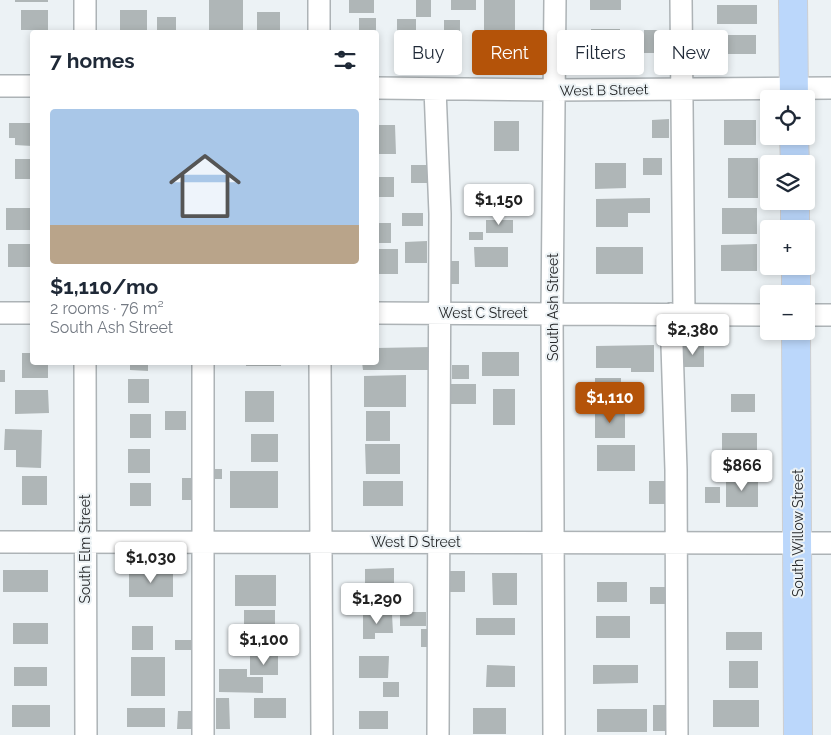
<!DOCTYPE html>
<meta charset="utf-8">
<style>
:root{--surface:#fff;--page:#f6f6f7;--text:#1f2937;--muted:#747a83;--accent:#b45309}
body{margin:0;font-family:Raleway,sans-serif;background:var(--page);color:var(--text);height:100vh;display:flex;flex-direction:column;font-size:19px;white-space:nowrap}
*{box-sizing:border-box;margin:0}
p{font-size:16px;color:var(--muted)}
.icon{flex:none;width:28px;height:28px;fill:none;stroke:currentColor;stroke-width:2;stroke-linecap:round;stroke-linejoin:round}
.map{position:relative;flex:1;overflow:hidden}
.drawer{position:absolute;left:30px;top:30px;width:349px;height:335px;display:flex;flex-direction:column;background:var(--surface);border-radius:5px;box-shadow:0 2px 8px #0003}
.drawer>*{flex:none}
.top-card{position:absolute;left:394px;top:30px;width:361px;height:45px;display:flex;gap:10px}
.controls{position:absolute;left:760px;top:90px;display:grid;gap:10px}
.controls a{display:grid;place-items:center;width:55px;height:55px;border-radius:5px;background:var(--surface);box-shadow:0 2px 8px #0003;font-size:25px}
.price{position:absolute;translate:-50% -42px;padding:0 11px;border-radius:5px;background:#fff;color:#222;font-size:16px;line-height:32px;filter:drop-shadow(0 1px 2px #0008)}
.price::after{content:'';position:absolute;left:50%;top:30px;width:15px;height:11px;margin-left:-8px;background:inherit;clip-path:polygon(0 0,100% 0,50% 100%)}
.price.current{background:var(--accent);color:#fff}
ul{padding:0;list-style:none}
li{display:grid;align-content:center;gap:10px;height:265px;padding:0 20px}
li span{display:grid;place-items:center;height:155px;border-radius:5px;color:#555}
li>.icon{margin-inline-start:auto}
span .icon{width:90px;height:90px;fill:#fffc;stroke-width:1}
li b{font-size:21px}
h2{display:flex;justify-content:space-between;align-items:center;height:60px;padding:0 20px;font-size:21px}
.chip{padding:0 18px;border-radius:5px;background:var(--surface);box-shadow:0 2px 8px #0003;font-size:18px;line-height:45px}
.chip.current{background:var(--accent);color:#fff}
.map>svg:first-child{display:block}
</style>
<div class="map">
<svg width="831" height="735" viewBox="0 0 831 735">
<rect width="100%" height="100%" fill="#ecf2f5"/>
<path fill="#afb6b7" d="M15,0H48V2H15Z
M209,0H243V32H209Z
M349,0H374V13H349Z
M416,0H431V17H416Z
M451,0H476V10H451Z
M484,0H515V38H484Z
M590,0H621V10H590Z
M717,5H757V24H717Z
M21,10H48V30H21Z
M120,10H147V32H120Z
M257,12H280V32H257Z
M157,17H176V32H157Z
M359,18H376V32H359Z
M397,19H416V44H397Z
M444,20H460V45H444Z
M591,29H620V51H591Z
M644,30H669V53H644Z
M689,33H712V53H689Z
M718,35H756V54H718Z
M669,119V138H652V120Z
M724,120H756V145H724Z
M494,121H519V151H494Z
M9,123H32V146L15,145V138H9Z
M376,125H395L396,154H376Z
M643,158H662V175H643Z
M728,158H758V198H728Z
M15,159H32V179H15Z
M595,163H626V188L595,189Z
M411,165H429V183H411Z
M376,177H394V197H376Z
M650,198V213H628V227H596V199Z
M6,208H32V230H6Z
M722,208H757V234H722Z
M402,213H423V226H402Z
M486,220H513V233H486Z
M376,223H391V243H376Z
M469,232H483V240H469Z
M427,241V263H405V242Z
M8,244H32V267H8Z
M757,244V271H721V245Z
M474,247H508V267H475Z
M596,247H643V274H596Z
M376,249H398V274H376Z
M440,261H459V284H440Z
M654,345V372H631V368H596V346Z
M682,345H704V367H682Z
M432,347V370H363L362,362H376V348Z
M482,352H519V376H482Z
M22,353H32V362H48V378H22Z
M130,362H148V371L130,370Z
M246,362H281V366H246Z
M452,365H469V379H452Z
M0,370H5V382H0Z
M406,375V407H364V376Z
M595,378H621V406H595Z
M128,379H149V403H128Z
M451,384H476V404H451Z
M493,389H515V425H493Z
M15,390H48L49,413L15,414Z
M245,391H274V422H245Z
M731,394H755V412H731Z
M165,411H186V430H165Z
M366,411H390V441H366Z
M595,411H625V438H595Z
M130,414H151V438H130Z
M5,429L42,430L41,468L16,467V450H4Z
M722,433H757V455H722Z
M251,434H278V462H251Z
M365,444H400V474H366Z
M597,445H635V471H597Z
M128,449H150V473H128Z
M208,469H222V479H208Z
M230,471H278V508H230Z
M22,476H47V505H22Z
M726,476H758V507H726Z
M182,478H194V500H182Z
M363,481H403V506H363Z
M649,481H671V504H649Z
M130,483H151V506H130Z
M705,487H720V503H705Z
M394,568V587H365V569Z
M3,570H48V592H3Z
M129,571H173V597H129Z
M445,571H465V592H445Z
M492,573H517V605H493Z
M235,575H276V606H235Z
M597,582H627V602H597Z
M650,587H669V604H650Z
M244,610H275V651H244Z
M400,612H426V626H400Z
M363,614H392L393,633H375V639H363Z
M596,616H630V638H596Z
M476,618H515V635H476Z
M13,623H48V644H13Z
M132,626H153V650H132Z
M421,629H435V647H421Z
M726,632H762V650H726Z
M175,640H192V650H175Z
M250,656H278V675H250Z
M359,656H389L388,678H359Z
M131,657H165V696H131Z
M729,661H758V688H729Z
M487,665L515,666V687H486Z
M593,665H638V683L593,684Z
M14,667H47V686H14Z
M219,669H247V677H263V693L219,692Z
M383,682H399V697H383Z
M216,698H229L230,729H216Z
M254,698H286V718H254Z
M713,700H759V727H713Z
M12,705H50V727H12Z
M653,705H673V731H653Z
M127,708H165V727H127Z
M473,708H506V734H473Z
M597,709H647V732H597Z
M178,711H193V729H177Z
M359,711H388V729H359Z"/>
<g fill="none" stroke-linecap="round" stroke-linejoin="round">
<g stroke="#adb3b6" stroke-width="24">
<path id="minor" d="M85,0V32
M319,0V32
M681,0L684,314
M0,86H32
M376,88L554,90L831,88
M435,89L440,214L438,735
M0,313H32
M376,313L769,315
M671,314L676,470L677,735
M806,315H831
M85,362L86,735
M203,362V735
M320,362L322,735
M0,542L831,543
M554,735L552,314L555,0"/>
</g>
<g stroke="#cfcfd0" stroke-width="30">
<path id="major" d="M793,0L794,99
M794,136L795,164
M795,201V229
M796,266V294
M796,331L798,735"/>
</g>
<use href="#minor" stroke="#fff" stroke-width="21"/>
<use href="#major" stroke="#bbd7fb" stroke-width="28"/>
</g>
<g text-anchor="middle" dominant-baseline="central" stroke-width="4" stroke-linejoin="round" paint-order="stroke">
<g font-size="14" fill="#252729" stroke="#ecf2f5">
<text transform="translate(604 90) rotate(-1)">West B Street</text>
<text transform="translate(553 307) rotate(-90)">South Ash Street</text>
<text x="483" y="313">West C Street</text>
<text transform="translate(798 533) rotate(-90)">South Willow Street</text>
<text x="416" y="542">West D Street</text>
<text transform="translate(85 549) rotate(-90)">South Elm Street</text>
</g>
</g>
</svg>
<div class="controls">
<a><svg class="icon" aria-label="locate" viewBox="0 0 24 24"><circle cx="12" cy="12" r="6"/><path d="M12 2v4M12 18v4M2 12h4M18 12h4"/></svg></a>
<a><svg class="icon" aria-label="layers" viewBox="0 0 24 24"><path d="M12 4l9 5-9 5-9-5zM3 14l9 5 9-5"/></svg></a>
<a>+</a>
<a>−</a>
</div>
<b class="price" style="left:499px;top:226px">$1,150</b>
<b class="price" style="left:693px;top:356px">$2,380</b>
<b class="price current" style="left:610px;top:424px">$1,110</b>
<b class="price" style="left:742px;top:492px">$866</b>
<b class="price" style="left:151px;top:584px">$1,030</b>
<b class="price" style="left:377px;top:625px">$1,290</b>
<b class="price" style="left:264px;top:666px">$1,100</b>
<div class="top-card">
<a class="chip">Buy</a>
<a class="chip current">Rent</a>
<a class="chip">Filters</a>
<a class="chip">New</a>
</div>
<section class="drawer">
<h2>7 homes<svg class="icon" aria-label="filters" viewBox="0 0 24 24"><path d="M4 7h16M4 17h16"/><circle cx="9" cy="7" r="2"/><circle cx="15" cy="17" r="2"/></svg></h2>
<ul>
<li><span style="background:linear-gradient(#a9c7e8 75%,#b9a48a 0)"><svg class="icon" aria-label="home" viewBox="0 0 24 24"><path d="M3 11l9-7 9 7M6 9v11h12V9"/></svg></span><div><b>$1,110/mo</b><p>2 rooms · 76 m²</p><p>South Ash Street</p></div></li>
</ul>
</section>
</div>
